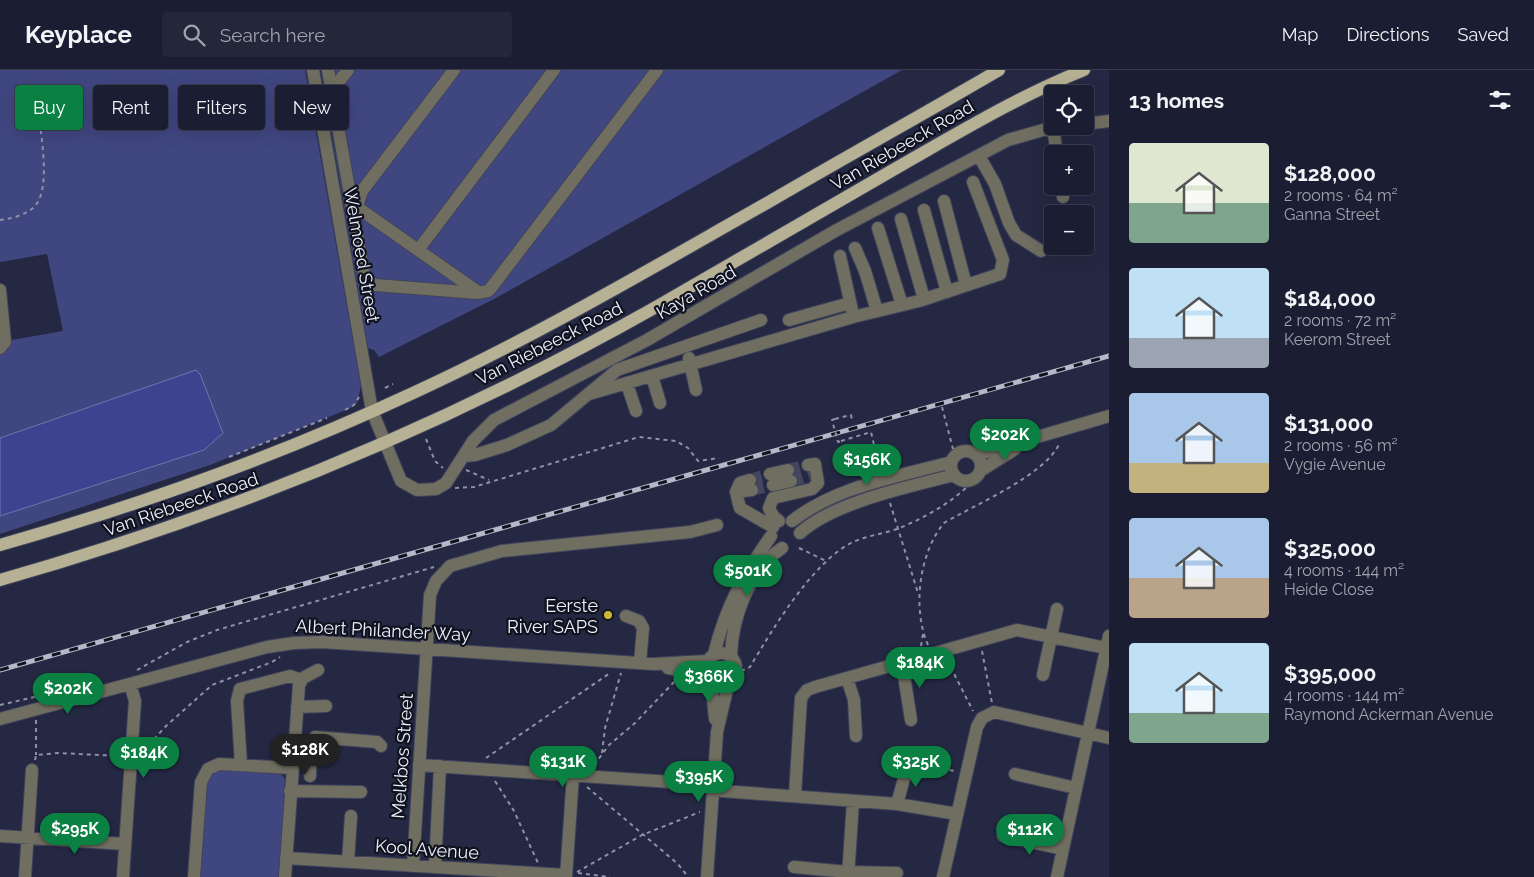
<!DOCTYPE html>
<meta charset="utf-8">
<style>
:root{--surface:#1b1e32;--page:#24273a;--text:#f1f3f6;--muted:#a0a2ac;--line:#393c4d;--accent:#0b8043}
body{margin:0;font-family:Raleway,sans-serif;background:var(--page);color:var(--text);height:100vh;display:flex;flex-direction:column;font-size:19px;white-space:nowrap}
*{box-sizing:border-box;margin:0}
p{font-size:16px;color:var(--muted)}
.icon{flex:none;width:28px;height:28px;fill:none;stroke:currentColor;stroke-width:2;stroke-linecap:round;stroke-linejoin:round}
.map{position:relative;flex:1;overflow:hidden}
.panel{display:flex;flex-direction:column;background:var(--surface);width:425px}
.panel>*{flex:none}
.banner{position:absolute;left:15px;top:15px;width:475px;height:45px;display:flex;gap:10px}
.buttons{position:absolute;left:1044px;top:15px;display:grid;gap:10px}
.buttons a{display:grid;place-items:center;width:50px;height:50px;border-radius:5px;background:var(--surface);box-shadow:0 5px 20px #0002,0 0 0 1px var(--line);font-size:25px}
.price{position:absolute;translate:-50% -42px;padding:0 11px;border-radius:18px;background:var(--accent);color:#fff;font-size:16px;line-height:32px;filter:drop-shadow(0 1px 2px #0008)}
.price::after{content:'';position:absolute;left:50%;top:30px;width:15px;height:11px;margin-left:-8px;background:inherit;clip-path:polygon(0 0,100% 0,50% 100%)}
.price.on{background:#222;color:#fff}
ul{padding:0;list-style:none}
li{display:flex;align-items:center;gap:15px;height:125px;padding:0 20px}
li span{display:grid;place-items:center;flex:none;width:140px;height:100px;border-radius:5px;color:#555}
li>.icon{margin-inline-start:auto}
span .icon{width:60px;height:60px;fill:#fffc;stroke-width:1}
li b{font-size:21px}
h2{display:flex;justify-content:space-between;align-items:center;height:60px;padding:0 20px;font-size:21px}
.tag{padding:0 18px;border-radius:5px;background:var(--surface);box-shadow:0 5px 20px #0002,0 0 0 1px var(--line);font-size:18px;line-height:45px}
.tag.on{background:var(--accent);color:#fff}
header{display:flex;align-items:center;gap:30px;box-sizing:border-box;height:70px;padding:0 25px;background:var(--surface);border-bottom:1px solid var(--line)}
header strong{font-size:24px}
nav{display:flex;gap:28px;margin-inline-start:auto;font-size:18px}
.search{width:350px;height:45px;background:var(--page);display:flex;align-items:center;gap:12px;box-sizing:border-box;padding:0 18px;border-radius:5px;color:var(--muted);font-size:19px}
main{display:flex;flex:1;min-height:0}
.map>svg:first-child{display:block}
</style>
<header>
<strong>Keyplace</strong>
<div class="search"><svg class="icon" aria-label="search" viewBox="0 0 24 24"><circle cx="10" cy="10" r="6"/><path d="M15 15l6 6"/></svg>Search here</div>
<nav><a>Map</a><a>Directions</a><a>Saved</a></nav>
</header>
<main>
<div class="map">
<svg width="1109" height="807" viewBox="0 0 1109 807">
<rect width="100%" height="100%" fill="#242842"/>
<path fill="#404680" d="M0,0H305L361,316L357,333L351,338L210,395L0,464V446L204,380L223,363L200,305L196,300L0,368V272L63,261L47,184L0,192Z
M321,0H902L496,228L379,287L374,280L368,278Z
M214,699L280,703L285,709L281,807H198L204,712Z"/>
<path fill="#3e438f" stroke="#7277b0" d="M196,300L200,304L223,363L204,380L0,446V368Z"/>
<g fill="none" stroke-linecap="round" stroke-linejoin="round">
<path stroke="#42465e" stroke-width="12" stroke-dasharray="12 6" stroke-linecap="butt" d="M788,400L808,395
M750,410L770,404
M791,411L811,405
M752,420L773,415"/>
<g stroke="#40445c" stroke-width="14">
<path id="minor" d="M313,0L372,341L401,411L417,420L436,419L446,413L473,371L494,350L647,270L835,161L1008,70L1043,60L1069,56
M328,0L365,209L375,215L477,223L488,221L491,218L657,0
M332,20L348,0
M1085,54L1109,51
M1053,58L1057,84
M979,86L995,114L1009,153L1016,165L1041,181
M1062,116L1063,127
M944,131L966,215
M351,133L478,222
M357,137L362,121L454,0
M924,140L947,222
M901,149L924,229
M878,158L902,235
M855,178L865,201L877,241
M418,180L554,0
M840,186L852,240
M0,220L5,272L0,278
M789,250L850,233
M689,288L696,320
M652,306L660,333
M627,314L636,341
M589,324L853,247L919,231L1000,204L1003,190L973,112
M951 396a15 15 0 1 1 30 0a15 15 0 1 1-30 0Z
M976,385L1109,346
M464,386L475,385L507,375L551,355L617,300L761,250
M980,401L1015,379
M770,404L788,400
M773,415L791,411
M752,420L736,422L740,438L773,457
M736,422L740,413L750,410
M779,451L773,446L769,438L773,428L812,419L818,413L815,394L808,395
M792,451C837,416 897,407 951,392
M800,463C834,432 909,417 954,405
M626,546L639,551L643,558L640,593
M706 598a15 15 0 1 1 30 0a15 15 0 1 1-30 0Z
M714,584C726,536 743,506 771,466
M731,586C732,548 749,500 782,478
M902,593L911,650
M668,598L707,605
M1043,605L1057,539
M847,608L854,630L856,666
M711,610L715,649
M297,637L326,636
M0,649L267,577L294,573L322,572L653,594L707,591
M241,695L237,631L240,619L290,606L301,610
M419,695L701,714L722,721L897,734L957,744
M1015,704L1076,718
M310,706L311,673L315,667L377,672L381,676
M290,721L361,722
M795,725L801,628L807,620L815,617L1017,560L1106,578
M897,734L908,694
M0,766L125,774
M1003,766L1063,779
M286,788L566,805
M348,792L351,746
M413,796L430,525L436,511L450,496L502,481L690,462L717,455
M435,797L440,696
M794,797L848,802L897,803
M25,807L32,700
M123,807L135,631L130,614
M194,807L201,712L208,699L219,694L291,698
M285,807L299,615L303,608L318,600
M566,807L573,705
M707,807L717,662L729,611
M848,807L853,731
M943,807L977,657L982,648L994,642L1109,668
M1057,807L1109,566"/>
</g>
<g stroke="#40445c" stroke-width="14">
<path id="major" d="M0,475C141,435 280,385 413,323C535,267 650,199 767,133C844,88 922,45 999,0
M0,510C229,445 449,354 656,237C742,188 827,138 912,89C968,57 1024,24 1084,0"/>
</g>
<path stroke="#8f92a6" stroke-width="2" stroke-dasharray="4 4" stroke-linecap="butt" d="M0,150C10,149 25,145 33,138C55,119 37,48 36,21
M385,318L393,314
M942,337L953,379
M345,340L354,335L359,327
M835,349L851,345L852,350
M426,369L435,391L443,398
M841,371L871,362L874,375
M229,387L327,348
M466,400L489,410
M455,418L474,417L639,367L676,371L688,378L698,391L719,388
M890,433L918,523
M799,478L826,491
M928,575C912,539 919,483 944,453C974,435 1048,404 1060,372
M921,576L923,564
M982,581L992,633
M947,590L973,641
M137,600L187,572L217,560L434,497
M741,601L750,597C772,560 813,491 853,472C866,466 882,464 897,459C922,449 948,435 968,416
M0,635L56,622
M36,650V685
M143,681L166,656L212,615L272,592L280,587
M602,683L605,658L621,603
M486,688L610,603
M35,690L36,685L58,683L120,686
M594,695L609,675L635,653L675,611
M918,695L955,701
M495,711L514,741L538,793
M587,717L678,794L688,807
M577,802L642,765L700,742
M578,803L610,807"/>
<use href="#minor" stroke="#706e60" stroke-width="12"/>
<use href="#major" stroke="#b6b194" stroke-width="12"/>
<g stroke="#b4b8c9" stroke-width="5">
<path id="rail" d="M0,600L1109,286"/>
</g>
<use href="#rail" stroke="#10121e" stroke-width="3" stroke-dasharray="9" stroke-linecap="butt"/>
<path stroke="#8f92a6" stroke-width="2" stroke-dasharray="4 4" stroke-linecap="butt" d="M835,349L832,350L838,372L841,371"/>
</g>
<circle fill="#cfb837" stroke="#10121e" stroke-width="2" cx="608" cy="545" r="5"/>
<g text-anchor="middle" dominant-baseline="central" stroke-width="4.5" stroke-linejoin="round" paint-order="stroke">
<g font-size="18" fill="#eceffd" stroke="#10121e">
<text transform="translate(902 75) rotate(-30)">Van Riebeeck Road</text>
<text transform="translate(362 185) rotate(80)">Welmoed Street</text>
<text transform="translate(696 222) rotate(-30)">Kaya Road</text>
<text transform="translate(549 273) rotate(-27)">Van Riebeeck Road</text>
<text transform="translate(181 434) rotate(-19)">Van Riebeeck Road</text>
<text transform="translate(383 560) rotate(3)">Albert Philander Way</text>
<text transform="translate(402 686) rotate(-86)">Melkbos Street</text>
<text transform="translate(427 779) rotate(4)">Kool Avenue</text>
</g>
<g font-size="18" fill="#eceffd" stroke="#10121e" text-anchor="end">
<text x="598" y="535">Eerste<tspan x="598" dy="21">River SAPS</tspan></text>
</g>
</g>
</svg>
<div class="buttons">
<a><svg class="icon" aria-label="locate" viewBox="0 0 24 24"><circle cx="12" cy="12" r="6"/><path d="M12 2v4M12 18v4M2 12h4M18 12h4"/></svg></a>
<a>+</a>
<a>−</a>
</div>
<b class="price" style="left:1005px;top:391px">$202K</b>
<b class="price" style="left:867px;top:416px">$156K</b>
<b class="price" style="left:748px;top:527px">$501K</b>
<b class="price" style="left:920px;top:619px">$184K</b>
<b class="price" style="left:709px;top:633px">$366K</b>
<b class="price" style="left:68px;top:645px">$202K</b>
<b class="price on" style="left:305px;top:706px">$128K</b>
<b class="price" style="left:144px;top:709px">$184K</b>
<b class="price" style="left:563px;top:718px">$131K</b>
<b class="price" style="left:916px;top:718px">$325K</b>
<b class="price" style="left:699px;top:733px">$395K</b>
<b class="price" style="left:75px;top:785px">$295K</b>
<b class="price" style="left:1030px;top:786px">$112K</b>
<div class="banner">
<a class="tag on">Buy</a>
<a class="tag">Rent</a>
<a class="tag">Filters</a>
<a class="tag">New</a>
</div>
</div>
<section class="panel">
<h2>13 homes<svg class="icon" aria-label="filters" viewBox="0 0 24 24"><path d="M4 7h16M4 17h16"/><circle cx="9" cy="7" r="2"/><circle cx="15" cy="17" r="2"/></svg></h2>
<ul>
<li><span style="background:linear-gradient(#dfe7d0 60%,#7fa58c 0)"><svg class="icon" aria-label="home" viewBox="0 0 24 24"><path d="M3 11l9-7 9 7M6 9v11h12V9"/></svg></span><div><b>$128,000</b><p>2 rooms · 64 m²</p><p>Ganna Street</p></div></li>
<li><span style="background:linear-gradient(#bfe0f5 70%,#9aa5b1 0)"><svg class="icon" aria-label="home" viewBox="0 0 24 24"><path d="M3 11l9-7 9 7M6 9v11h12V9"/></svg></span><div><b>$184,000</b><p>2 rooms · 72 m²</p><p>Keerom Street</p></div></li>
<li><span style="background:linear-gradient(#a9c7e8 70%,#c2b280 0)"><svg class="icon" aria-label="home" viewBox="0 0 24 24"><path d="M3 11l9-7 9 7M6 9v11h12V9"/></svg></span><div><b>$131,000</b><p>2 rooms · 56 m²</p><p>Vygie Avenue</p></div></li>
<li><span style="background:linear-gradient(#a9c7e8 60%,#b9a48a 0)"><svg class="icon" aria-label="home" viewBox="0 0 24 24"><path d="M3 11l9-7 9 7M6 9v11h12V9"/></svg></span><div><b>$325,000</b><p>4 rooms · 144 m²</p><p>Heide Close</p></div></li>
<li><span style="background:linear-gradient(#bfe0f5 70%,#7fa58c 0)"><svg class="icon" aria-label="home" viewBox="0 0 24 24"><path d="M3 11l9-7 9 7M6 9v11h12V9"/></svg></span><div><b>$395,000</b><p>4 rooms · 144 m²</p><p>Raymond Ackerman Avenue</p></div></li>
</ul>
</section>
</main>
